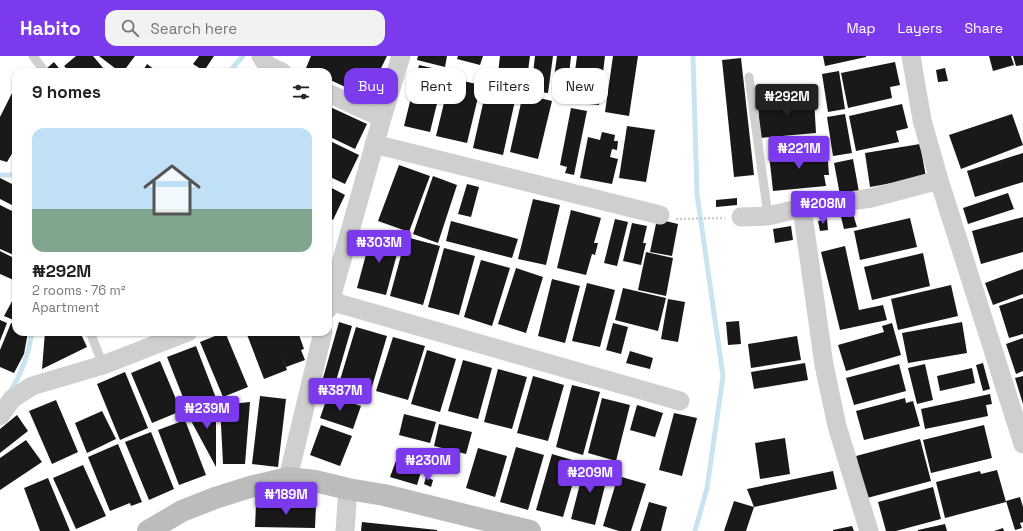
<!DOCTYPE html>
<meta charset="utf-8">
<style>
:root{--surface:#fff;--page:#f2f2f2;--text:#202124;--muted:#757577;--line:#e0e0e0;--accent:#7c3aed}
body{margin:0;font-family:"Space Grotesk",sans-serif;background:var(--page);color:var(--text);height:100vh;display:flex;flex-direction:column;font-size:15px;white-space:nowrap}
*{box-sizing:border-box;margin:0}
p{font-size:13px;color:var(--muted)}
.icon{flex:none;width:22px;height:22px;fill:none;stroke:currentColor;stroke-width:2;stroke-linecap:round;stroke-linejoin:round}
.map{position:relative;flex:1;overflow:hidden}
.drawer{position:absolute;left:12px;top:12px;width:320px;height:268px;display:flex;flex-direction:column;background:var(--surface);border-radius:12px;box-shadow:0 1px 3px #0004}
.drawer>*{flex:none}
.top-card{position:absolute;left:344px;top:12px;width:380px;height:36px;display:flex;gap:8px}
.price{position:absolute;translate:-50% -34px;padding:0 9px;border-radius:4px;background:var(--accent);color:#fff;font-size:13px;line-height:26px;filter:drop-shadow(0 1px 2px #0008)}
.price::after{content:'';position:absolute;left:50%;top:24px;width:12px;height:9px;margin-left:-6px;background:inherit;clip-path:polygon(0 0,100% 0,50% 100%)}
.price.on{background:#222;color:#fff}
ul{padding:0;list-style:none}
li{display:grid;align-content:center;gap:8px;height:212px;padding:0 20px}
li+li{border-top:1px solid var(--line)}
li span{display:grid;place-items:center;height:124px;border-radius:12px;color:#555}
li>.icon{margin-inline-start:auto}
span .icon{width:72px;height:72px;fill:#fffc;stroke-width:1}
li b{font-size:17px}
h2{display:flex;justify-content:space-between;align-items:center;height:48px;padding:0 20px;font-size:17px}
.chip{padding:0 14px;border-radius:12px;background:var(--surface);box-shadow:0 1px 3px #0004;font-size:14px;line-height:36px}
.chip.on{background:var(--accent);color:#fff}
header{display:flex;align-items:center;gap:24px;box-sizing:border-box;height:56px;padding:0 20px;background:var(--accent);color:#fff}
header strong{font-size:19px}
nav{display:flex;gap:22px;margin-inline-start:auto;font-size:14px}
.search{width:280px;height:36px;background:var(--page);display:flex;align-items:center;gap:10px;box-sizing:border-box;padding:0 14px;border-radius:12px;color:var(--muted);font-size:15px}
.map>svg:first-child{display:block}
</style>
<header>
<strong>Habito</strong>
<div class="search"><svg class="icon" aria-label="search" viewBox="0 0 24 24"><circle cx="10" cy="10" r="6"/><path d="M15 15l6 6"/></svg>Search here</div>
<nav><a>Map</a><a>Layers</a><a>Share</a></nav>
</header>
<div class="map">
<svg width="1023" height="475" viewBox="0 0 1023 475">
<rect width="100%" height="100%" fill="#fff"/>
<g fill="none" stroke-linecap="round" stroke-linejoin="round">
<path stroke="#cae3f0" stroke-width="5" d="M693,0L697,138L723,320L707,432L695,475
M229,16L243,0
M0,119H16
M10,336C22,317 29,298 32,276"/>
</g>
<path fill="#191919" d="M76,0H93L104,13L101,16H70L64,10Z
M99,0H135L123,16H120Z
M199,0H214L204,15L193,8Z
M311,0H387L367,41L328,23V16H314L306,12Z
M418,0H447L445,11L417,4Z
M458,0H483L480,9L457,3Z
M500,0H530L526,30L497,26Z
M535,0H553L548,37L531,35Z
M557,0H571L567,38L552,36Z
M577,0H605L599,49L571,46Z
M613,0H638L629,60L605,56Z
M823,0H866V1L825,10Z
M989,0H1011L1014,9L993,15Z
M1013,0H1023V9L1016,10Z
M741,2L754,119L734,121L722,4Z
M54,6L62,16H49L46,13Z
M895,6L900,29L890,31L892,42L848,52L841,17Z
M147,8L158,16H142Z
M419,9L445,15L430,76L404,70Z
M945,12L948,25L938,26L936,14Z
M839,15L845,53L828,56L822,18Z
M450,22L481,29L467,87L436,80Z
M16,29V91L7,106L0,104V61Z
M486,34L516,40L503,99L473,92Z
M523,38L552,45L538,103L510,96Z
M814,42L816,77L760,82L758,46Z
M902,48L908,72L896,75L899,86L856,95L849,60Z
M328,50L367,68L355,93L328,80Z
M571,52L587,55L574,119L565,117L567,111L560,109Z
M845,58L852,97L833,100L827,61Z
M1012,58L1023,89L961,113L949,79Z
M627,70L655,74L646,126L619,122Z
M602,76L615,79L614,85H618L617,94L612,93L610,101L618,103L612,128L580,122L588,81L600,84Z
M328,84L359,99L345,128L328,120Z
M920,88L926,121L870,131L865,97Z
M822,93L828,106L829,119H824L826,130L773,135L769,98Z
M1023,97V126L975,141L967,115Z
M853,103L859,136L840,139L834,107Z
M399,109L430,120L409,176L378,165Z
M433,120L457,129L438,187L413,178Z
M0,122L16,130V151L0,143Z
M467,128L479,131L471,161L458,158Z
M328,130L345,139L333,164L328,162Z
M1008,137L1014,153L968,168L963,152Z
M737,142V149L716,151V144Z
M533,143L560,149L546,209L518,203Z
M0,149L16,157V200L0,193Z
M571,154L601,162L594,187H598L595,199L592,198L586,219L557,212Z
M853,158L857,171L844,173L841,161Z
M1023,161V196L981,208L972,175Z
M910,162L917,191L860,204L854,175Z
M615,163L628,166L617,210L604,207Z
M657,163L678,168L672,200L650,196Z
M827,163L828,174L820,175L818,165Z
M451,165L518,183L512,202L446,185Z
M632,167L647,170L643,187H646L641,209L623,205Z
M791,170L793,184L775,187L773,173Z
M372,176L401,183L386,239L357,232Z
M406,181L440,190L423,249L390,240Z
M845,190L859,254L883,249L887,264L840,274L821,196Z
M444,192L475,200L459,259L428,251Z
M0,195L16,203V225L0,218Z
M646,196L673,202L666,240L638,234Z
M923,197L930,230L872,244L864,211Z
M481,204L510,212L492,270L464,261Z
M516,212L543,221L526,277L498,268Z
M1023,213V238L993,249L985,227Z
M552,223L580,230L565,287L538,280Z
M587,227L615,234L600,291L572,285Z
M951,229L958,260L898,274L891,243Z
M623,232L666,242L658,275L615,264Z
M16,238V265L4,260Z
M1023,242V278L1009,282L999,250Z
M668,243L685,246L678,286L661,283Z
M0,264L7,267L0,285Z
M739,265L741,288L728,289L726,266Z
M339,266L352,270L336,325L323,322Z
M962,266L967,297L908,307L902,277Z
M11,267L16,270V276H28L24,298L14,317L0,311V294Z
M613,267L628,271L621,298L606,294Z
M892,267L901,299L846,315L838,289L884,276L882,270Z
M356,271L387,280L371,334L340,324Z
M45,276H80L87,291L42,313Z
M225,276L248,331L223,341L200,286Z
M246,276H298L304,293L301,294L305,304L286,311L281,298L287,314L264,323Z
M797,280L801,304L751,312L748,288Z
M393,281L425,290L408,344L376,335Z
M1023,282V315L1016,318L1006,288Z
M196,290L216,342L188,354L167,301Z
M427,294L456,303L440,356L411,348Z
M630,295L653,302L650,313L626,307Z
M463,304L492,312L478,363L448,355Z
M160,305L181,355L152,367L131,317Z
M805,307L808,324L754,333L751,316Z
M983,307L990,333L983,335L976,309Z
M899,308L906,335L854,349L846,322Z
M925,308L933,344L917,348L908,312Z
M972,312L975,327L940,335L937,320Z
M498,313L527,321L512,373L484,366Z
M125,316L148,372L120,384L97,328Z
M533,320L564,329L548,385L517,377Z
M1023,320V348L1015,322Z
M572,329L600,336L583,399L556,391Z
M990,338L992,348L986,349L988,360L925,373L921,353Z
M328,339L361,350L353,373L320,362Z
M260,340L286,343L278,411L252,408Z
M602,342L630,349L616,405L588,397Z
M905,342L906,347L913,345L920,370L864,384L856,355Z
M56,344L78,396L52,408L29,355Z
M250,346L245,408H223L220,349Z
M637,349L663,357L655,381L630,374Z
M216,351V411L189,361Z
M102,355L116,383L87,397L75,367Z
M674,357L697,362L682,420L659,414Z
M404,358L436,366L430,387L399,379Z
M17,359L28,375L0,397V373Z
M185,364L206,419L179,429L158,374Z
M439,368L472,376L466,398L434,390Z
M321,369L352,380L340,410L310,399Z
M984,369L992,402L931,417L923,384Z
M151,376L174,433L149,444L125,386Z
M785,382L790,418L760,423L755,387Z
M920,383L931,425L867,442L856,400Z
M26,384L42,406L0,434V402Z
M118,388L142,446L131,450L130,447L110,455L88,401Z
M516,391L544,399L528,454L500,446Z
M478,392L507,400L495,441L466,432Z
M400,394L425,403L417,429L390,421Z
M552,398L579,406L563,461L536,454Z
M585,408L609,414L595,469L571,463Z
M83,409L106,460L76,473L53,422Z
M997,414L1006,446L945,462L936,426L980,415L981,418Z
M833,415L837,433L754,451L746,475H724L734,445L754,451L747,433Z
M618,420L646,428L631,475H619L603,470Z
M426,421L433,424L431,431L424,428Z
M48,422L70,475H40L24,432Z
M933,431L941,463L896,475H886L878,446Z
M1020,441L1023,451V466L1020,467L1022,472L1015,474L1006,445Z
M649,446L667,451L661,475H640Z
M256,448L316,449L315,472L255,471Z
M362,466L437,474V475H361Z
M945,468L947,475H918V474Z
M852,470L854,475H833V474Z
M1003,472L1004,475H994Z"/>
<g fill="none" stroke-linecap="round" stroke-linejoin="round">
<path stroke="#cfcfcf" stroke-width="2.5" stroke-dasharray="2 2" stroke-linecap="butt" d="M676,163L725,162"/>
<path stroke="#cfcfcf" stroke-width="9" d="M33,0L45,16
M749,21L768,160
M90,276L103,309"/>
<path stroke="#cfcfcf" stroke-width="19" d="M261,0L267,9L282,16
M911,0L922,64L939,124L1023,388
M328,37L382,62
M374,88L660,159
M802,152L824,309L837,370L869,475
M741,161L768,160L802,152L871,142L939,124
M330,245L680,345
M328,253L382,62L401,0
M0,360L12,343L32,330L103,309L188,276
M288,422L323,276
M345,475L348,433"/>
<path stroke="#bcbcbc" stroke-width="22" d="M148,475L182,455L215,442L250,431L288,422L315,425L348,433L384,439L530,475"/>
</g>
</svg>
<b class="price on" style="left:787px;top:62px">₦292M</b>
<b class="price" style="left:799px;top:114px">₦221M</b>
<b class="price" style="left:823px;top:169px">₦208M</b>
<b class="price" style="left:379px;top:208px">₦303M</b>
<b class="price" style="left:340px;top:356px">₦387M</b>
<b class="price" style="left:207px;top:374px">₦239M</b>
<b class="price" style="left:428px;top:426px">₦230M</b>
<b class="price" style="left:590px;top:438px">₦209M</b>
<b class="price" style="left:286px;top:460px">₦189M</b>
<div class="top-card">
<a class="chip on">Buy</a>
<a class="chip">Rent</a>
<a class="chip">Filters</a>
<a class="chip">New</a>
</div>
<section class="drawer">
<h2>9 homes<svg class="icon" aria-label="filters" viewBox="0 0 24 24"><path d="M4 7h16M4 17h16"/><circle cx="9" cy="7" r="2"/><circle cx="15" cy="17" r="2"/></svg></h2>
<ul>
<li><span style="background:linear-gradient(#bfe0f5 65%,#7fa58c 0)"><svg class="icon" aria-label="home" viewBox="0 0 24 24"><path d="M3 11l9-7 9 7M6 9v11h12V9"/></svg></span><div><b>₦292M</b><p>2 rooms · 76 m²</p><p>Apartment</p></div></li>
</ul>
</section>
</div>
